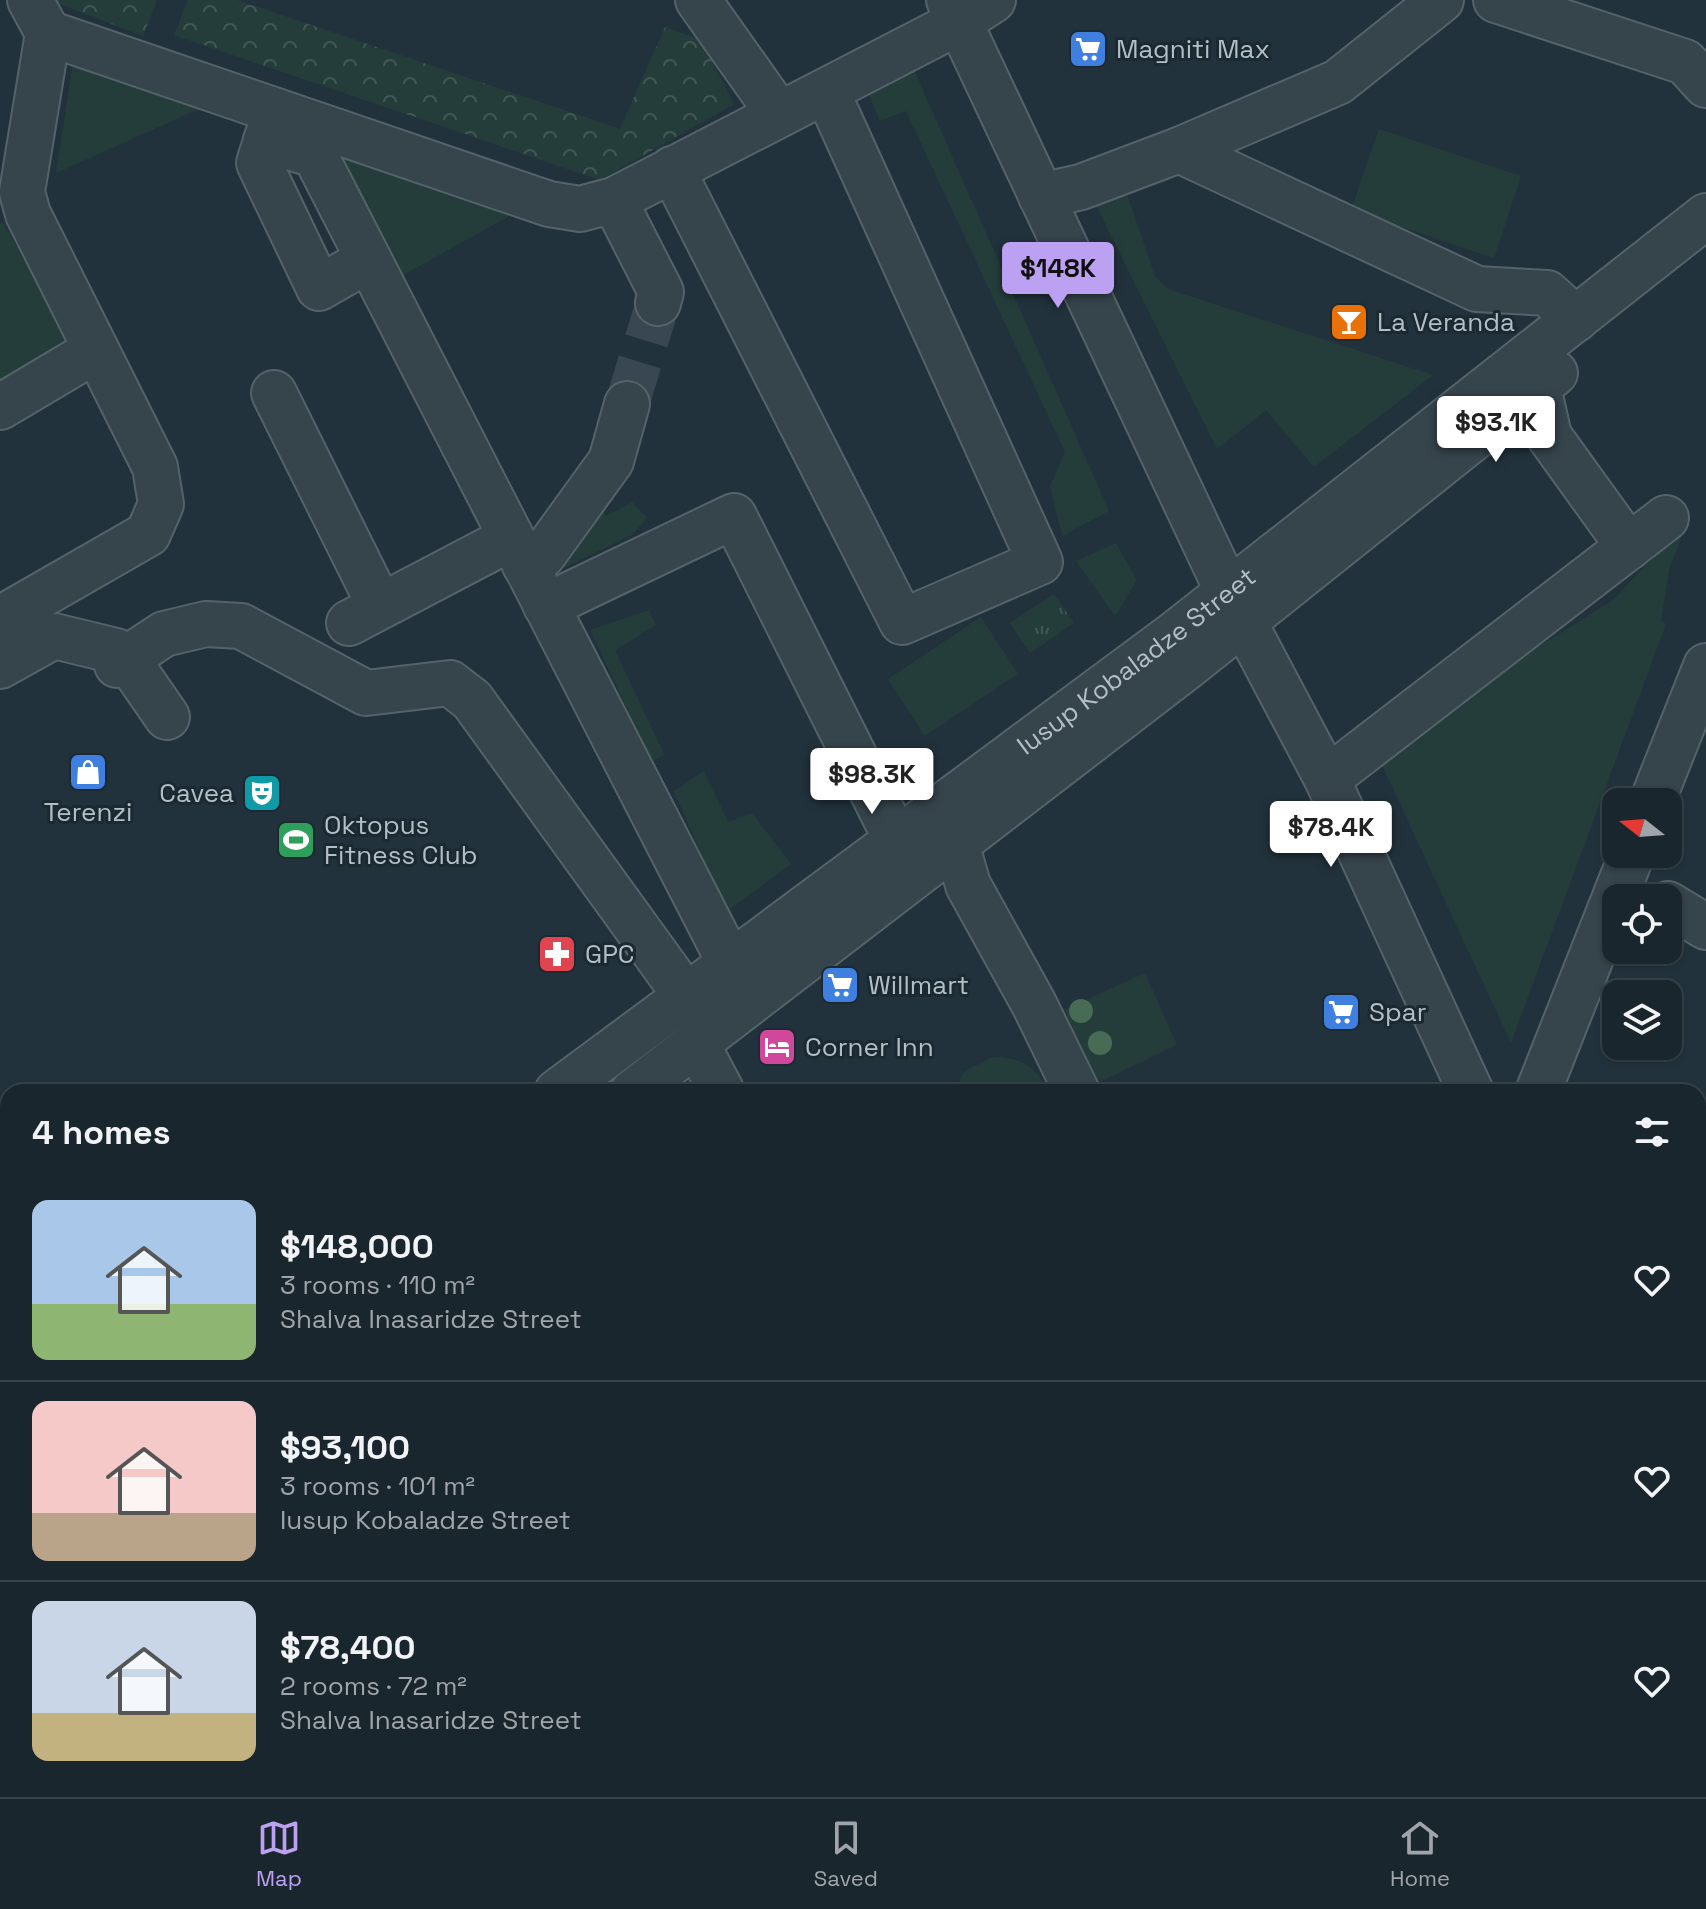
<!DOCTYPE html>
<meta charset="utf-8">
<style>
:root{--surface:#1a262d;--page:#273239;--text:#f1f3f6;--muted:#9fa5aa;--line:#384349;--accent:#bca0f2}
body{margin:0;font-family:"Space Grotesk",sans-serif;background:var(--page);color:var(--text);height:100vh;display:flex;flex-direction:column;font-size:30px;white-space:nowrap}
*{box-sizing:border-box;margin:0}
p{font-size:26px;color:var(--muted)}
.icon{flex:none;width:44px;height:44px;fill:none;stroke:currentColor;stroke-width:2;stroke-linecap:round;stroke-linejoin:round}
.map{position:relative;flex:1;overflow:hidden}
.details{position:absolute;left:0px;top:1084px;width:1706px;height:714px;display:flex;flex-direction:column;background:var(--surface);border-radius:24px 24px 0 0;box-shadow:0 2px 6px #0004,0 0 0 2px var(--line)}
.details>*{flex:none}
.needle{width:52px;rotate:287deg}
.fabs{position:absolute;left:1602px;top:788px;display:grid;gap:16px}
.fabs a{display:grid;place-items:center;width:80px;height:80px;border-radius:16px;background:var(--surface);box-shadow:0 2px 6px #0004,0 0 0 2px var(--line);font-size:40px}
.price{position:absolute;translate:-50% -68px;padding:0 18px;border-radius:8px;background:#fff;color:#222;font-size:26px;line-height:52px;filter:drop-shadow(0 2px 4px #0008)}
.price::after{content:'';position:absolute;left:50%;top:48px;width:24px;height:18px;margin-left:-12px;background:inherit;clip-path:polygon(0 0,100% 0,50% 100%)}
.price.current{background:var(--accent);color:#111}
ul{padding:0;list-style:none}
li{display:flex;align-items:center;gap:24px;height:200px;padding:0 32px}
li+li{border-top:2px solid var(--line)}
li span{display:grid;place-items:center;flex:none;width:224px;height:160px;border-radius:16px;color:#555}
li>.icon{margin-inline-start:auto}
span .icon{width:96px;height:96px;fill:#fffc;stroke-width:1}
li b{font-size:34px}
h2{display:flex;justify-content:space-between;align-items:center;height:96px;padding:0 32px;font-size:34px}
.tab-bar{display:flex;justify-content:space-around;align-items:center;height:112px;border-top:2px solid var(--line);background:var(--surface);font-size:22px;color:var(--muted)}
.tab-bar a{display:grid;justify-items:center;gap:4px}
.tab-bar .current{color:var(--accent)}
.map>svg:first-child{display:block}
</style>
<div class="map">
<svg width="1706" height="1797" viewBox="0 0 1706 1797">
<defs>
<pattern id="forest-crowns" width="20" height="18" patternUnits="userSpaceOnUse" patternTransform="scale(2)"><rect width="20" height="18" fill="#243d3b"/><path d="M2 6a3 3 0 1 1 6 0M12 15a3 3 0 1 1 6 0" fill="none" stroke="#415756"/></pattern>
<pattern id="park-tufts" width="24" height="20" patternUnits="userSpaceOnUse" patternTransform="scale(2)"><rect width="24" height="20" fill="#243d3b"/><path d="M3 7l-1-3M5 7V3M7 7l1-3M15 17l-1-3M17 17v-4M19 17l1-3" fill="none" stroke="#415756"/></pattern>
</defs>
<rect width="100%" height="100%" fill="#22323c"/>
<path fill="#243d3b" d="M74,55L210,104L56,173Z
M910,61L1109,511L1062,536L1050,486L1065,452L906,111L880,121L865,85Z
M1379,129L1521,176L1494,258L1351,210Z
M334,147L518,211L391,282Z
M1125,189L1155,276L1168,289L1433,375L1314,467L1266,410L1217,449L1093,199Z
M3,222L73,347L0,389V224Z
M595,501L606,516L632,502L647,518L632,535L561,569L553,553Z
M1689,519L1670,566L1661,620L1666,624L1511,1043L1375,750L1613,600Z
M1116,543L1137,580L1115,616L1076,561Z
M649,610L656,625L615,650L664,754L652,762L590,630Z
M981,617L1018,674L925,736L888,679Z
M704,771L728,822L752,813L791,864L726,912L674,791Z
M1145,973L1177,1045L1097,1083L1064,1010Z
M993,1057C1018,1057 1040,1067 1047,1092H953L965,1071Z"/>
<path fill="url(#forest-crowns)" d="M50,0H157L143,36Z
M188,0H237L620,129L665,27L701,40L734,104L600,180L174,35Z"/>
<path fill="url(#park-tufts)" d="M1054,594L1074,623L1030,653L1010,623Z"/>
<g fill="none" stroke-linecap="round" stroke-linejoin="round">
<path stroke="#384751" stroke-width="44" stroke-dasharray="44 22" stroke-linecap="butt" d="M627,404L658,303"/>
<g stroke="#54626a" stroke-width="48">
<g id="minor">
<path d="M698,0L778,113"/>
<path d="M949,0L1228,592L1327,779L1471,1092"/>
<path d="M1496,0L1685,62L1706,85"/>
<path d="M48,33L549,204L580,209L614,200L959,22L993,0"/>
<path d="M275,113L259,163L319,288L368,260"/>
<path d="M266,140L315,155L730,963"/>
<path d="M1179,150L1477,289L1547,293L1576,319"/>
<path d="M672,169L902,622L1040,562L827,92"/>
<path d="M1041,196L1081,187L1179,150L1338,82L1441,0"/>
<path d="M614,200L661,292L658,303"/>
<path d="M1538,387L1549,436L1629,547"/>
<path d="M274,393L380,606"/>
<path d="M0,407L96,350"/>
<path d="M525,565L543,555L611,461L627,404"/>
<path d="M546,606L734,516L897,841"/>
<path d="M0,619L148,534L161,504L155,467L28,214L22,192L48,33L30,0"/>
<path d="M349,623L511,538"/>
<path d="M117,665L164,634L206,624L241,626L366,693L450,683L472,700L686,996"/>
<path d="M0,666L54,636L116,651L127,659L167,717"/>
<path d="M1327,779L1666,518"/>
<path d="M1652,802L1706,666"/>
<path d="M956,843L968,885L1034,1004L1077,1092"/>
<path d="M1668,904L1706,927"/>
<path d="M696,1043L722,1092"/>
<path id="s1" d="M557,1092L1172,636L1706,216"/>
<path d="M633,1092L1188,666L1555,373"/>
<path d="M1538,1092L1632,854"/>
<path d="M1698,1155H1706"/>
<path d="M0,1321L8,1318"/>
<path d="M1698,1510L1706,1525"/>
<path d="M0,1588L8,1581"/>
<path d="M884,1790L888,1797"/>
<path d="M1038,1790L1041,1797"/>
<path d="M1466,1790L1469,1797"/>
<path d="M1548,1790L1549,1797"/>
<path d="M656,1797L667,1790"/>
</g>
</g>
<g stroke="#3f4d55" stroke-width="48">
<path id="major" d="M0,1160L8,1174
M0,1264L8,1278
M303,1790L307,1797
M360,1790L364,1797"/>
</g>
<use href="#minor" stroke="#36444c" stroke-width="44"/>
<use href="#major" stroke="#54636d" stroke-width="44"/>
</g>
<g fill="#486b55">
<circle cx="1081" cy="1011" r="12"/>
<circle cx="1100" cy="1043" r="12"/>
</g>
<defs>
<g id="supermarket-square" transform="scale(2)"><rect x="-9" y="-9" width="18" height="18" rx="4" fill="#3f7fe0" stroke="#1b2931"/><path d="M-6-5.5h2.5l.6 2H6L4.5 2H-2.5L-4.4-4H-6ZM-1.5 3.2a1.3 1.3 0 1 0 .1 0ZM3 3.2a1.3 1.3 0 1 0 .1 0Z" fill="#fff"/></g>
<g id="bar-square" transform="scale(2)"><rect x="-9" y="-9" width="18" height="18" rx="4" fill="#e8710a" stroke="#1b2931"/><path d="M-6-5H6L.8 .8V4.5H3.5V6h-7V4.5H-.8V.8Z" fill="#fff"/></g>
<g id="shop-square" transform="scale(2)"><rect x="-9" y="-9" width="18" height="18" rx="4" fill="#3f7fe0" stroke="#1b2931"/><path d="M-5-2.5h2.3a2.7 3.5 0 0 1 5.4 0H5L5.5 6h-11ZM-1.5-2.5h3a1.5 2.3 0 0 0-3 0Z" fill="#fff"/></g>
<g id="theatre-square" transform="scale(2)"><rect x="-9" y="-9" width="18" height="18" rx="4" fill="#0f9aa8" stroke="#1b2931"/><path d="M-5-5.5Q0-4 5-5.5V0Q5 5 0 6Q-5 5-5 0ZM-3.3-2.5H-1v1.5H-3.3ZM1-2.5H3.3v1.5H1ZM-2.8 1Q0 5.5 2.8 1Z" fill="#fff"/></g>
<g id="stadium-square" transform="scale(2)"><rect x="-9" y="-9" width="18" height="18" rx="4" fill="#2e9e5b" stroke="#1b2931"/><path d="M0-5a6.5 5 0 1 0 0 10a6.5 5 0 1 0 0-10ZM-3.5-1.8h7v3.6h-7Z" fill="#fff"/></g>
<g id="pharmacy-square" transform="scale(2)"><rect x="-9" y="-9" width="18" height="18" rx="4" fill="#e0444e" stroke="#1b2931"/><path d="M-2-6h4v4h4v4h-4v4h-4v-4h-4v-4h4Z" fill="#fff"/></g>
<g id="hotel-square" transform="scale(2)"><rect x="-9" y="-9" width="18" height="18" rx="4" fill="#d1479c" stroke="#1b2931"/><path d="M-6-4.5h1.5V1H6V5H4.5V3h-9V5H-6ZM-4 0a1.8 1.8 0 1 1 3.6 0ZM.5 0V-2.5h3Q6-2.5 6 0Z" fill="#fff"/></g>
</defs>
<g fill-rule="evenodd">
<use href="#supermarket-square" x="1088" y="49"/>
<use href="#bar-square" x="1349" y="322"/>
<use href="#shop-square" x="88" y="772"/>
<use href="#theatre-square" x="262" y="793"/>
<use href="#stadium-square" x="296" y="840"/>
<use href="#pharmacy-square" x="557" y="954"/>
<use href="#supermarket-square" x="840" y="985"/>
<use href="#supermarket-square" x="1341" y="1012"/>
<use href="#hotel-square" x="777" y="1047"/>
</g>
<g text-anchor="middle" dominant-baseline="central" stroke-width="6" stroke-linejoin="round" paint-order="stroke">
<g font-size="26" fill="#b2bfc8" stroke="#1b2931" text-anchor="start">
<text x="1116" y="49">Magniti Max</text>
<text x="1377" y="322">La Veranda</text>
<text x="234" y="793" text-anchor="end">Cavea</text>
<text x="88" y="812" text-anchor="middle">Terenzi</text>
<text x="324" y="825">Oktopus<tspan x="324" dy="30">Fitness Club</tspan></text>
<text x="585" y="954">GPC</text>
<text x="868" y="985">Willmart</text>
<text x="1369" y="1012">Spar</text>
<text x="805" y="1047">Corner Inn</text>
</g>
<g font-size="26" fill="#b2bfc8" stroke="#1b2931">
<text stroke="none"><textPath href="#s1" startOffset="722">Iusup Kobaladze Street</textPath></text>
</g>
</g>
</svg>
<div class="fabs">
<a><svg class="needle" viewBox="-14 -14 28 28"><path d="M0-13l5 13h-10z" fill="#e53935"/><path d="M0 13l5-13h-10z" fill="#9fa5aa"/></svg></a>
<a><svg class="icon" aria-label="locate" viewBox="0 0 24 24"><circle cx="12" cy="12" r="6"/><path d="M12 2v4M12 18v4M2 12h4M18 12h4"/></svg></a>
<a><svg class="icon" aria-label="layers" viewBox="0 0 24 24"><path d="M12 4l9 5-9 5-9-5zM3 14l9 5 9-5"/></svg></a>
</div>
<b class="price current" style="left:1058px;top:310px">$148K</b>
<b class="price" style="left:1496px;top:464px">$93.1K</b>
<b class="price" style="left:872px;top:816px">$98.3K</b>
<b class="price" style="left:1331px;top:869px">$78.4K</b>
<section class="details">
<h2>4 homes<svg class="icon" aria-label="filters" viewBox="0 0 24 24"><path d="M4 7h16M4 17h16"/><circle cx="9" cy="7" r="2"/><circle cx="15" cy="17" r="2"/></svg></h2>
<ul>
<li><span style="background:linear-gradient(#a9c7e8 65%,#8fb573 0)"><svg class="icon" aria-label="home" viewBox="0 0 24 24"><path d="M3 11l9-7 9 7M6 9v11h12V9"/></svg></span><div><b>$148,000</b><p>3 rooms · 110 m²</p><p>Shalva Inasaridze Street</p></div><svg class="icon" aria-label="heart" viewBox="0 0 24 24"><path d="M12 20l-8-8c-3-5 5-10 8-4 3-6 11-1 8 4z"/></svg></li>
<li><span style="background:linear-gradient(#f6c9c9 70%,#b9a48a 0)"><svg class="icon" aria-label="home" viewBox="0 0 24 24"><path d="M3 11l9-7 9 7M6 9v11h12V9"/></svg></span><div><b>$93,100</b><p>3 rooms · 101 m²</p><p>Iusup Kobaladze Street</p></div><svg class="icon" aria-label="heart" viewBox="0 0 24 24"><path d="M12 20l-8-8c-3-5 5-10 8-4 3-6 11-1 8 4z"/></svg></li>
<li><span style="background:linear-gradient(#c9d6e8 70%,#c2b280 0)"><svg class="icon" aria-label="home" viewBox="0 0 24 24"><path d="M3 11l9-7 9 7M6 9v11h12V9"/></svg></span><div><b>$78,400</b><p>2 rooms · 72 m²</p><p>Shalva Inasaridze Street</p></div><svg class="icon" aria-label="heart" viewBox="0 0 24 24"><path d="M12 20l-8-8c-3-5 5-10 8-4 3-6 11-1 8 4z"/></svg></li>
</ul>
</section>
</div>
<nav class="tab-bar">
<a class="current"><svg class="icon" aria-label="map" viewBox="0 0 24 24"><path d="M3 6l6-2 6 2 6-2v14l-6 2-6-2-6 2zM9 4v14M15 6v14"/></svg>Map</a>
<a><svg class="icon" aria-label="saved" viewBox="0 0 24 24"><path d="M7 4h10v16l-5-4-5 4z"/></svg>Saved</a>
<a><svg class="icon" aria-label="home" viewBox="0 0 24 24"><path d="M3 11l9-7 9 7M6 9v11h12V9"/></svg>Home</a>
</nav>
